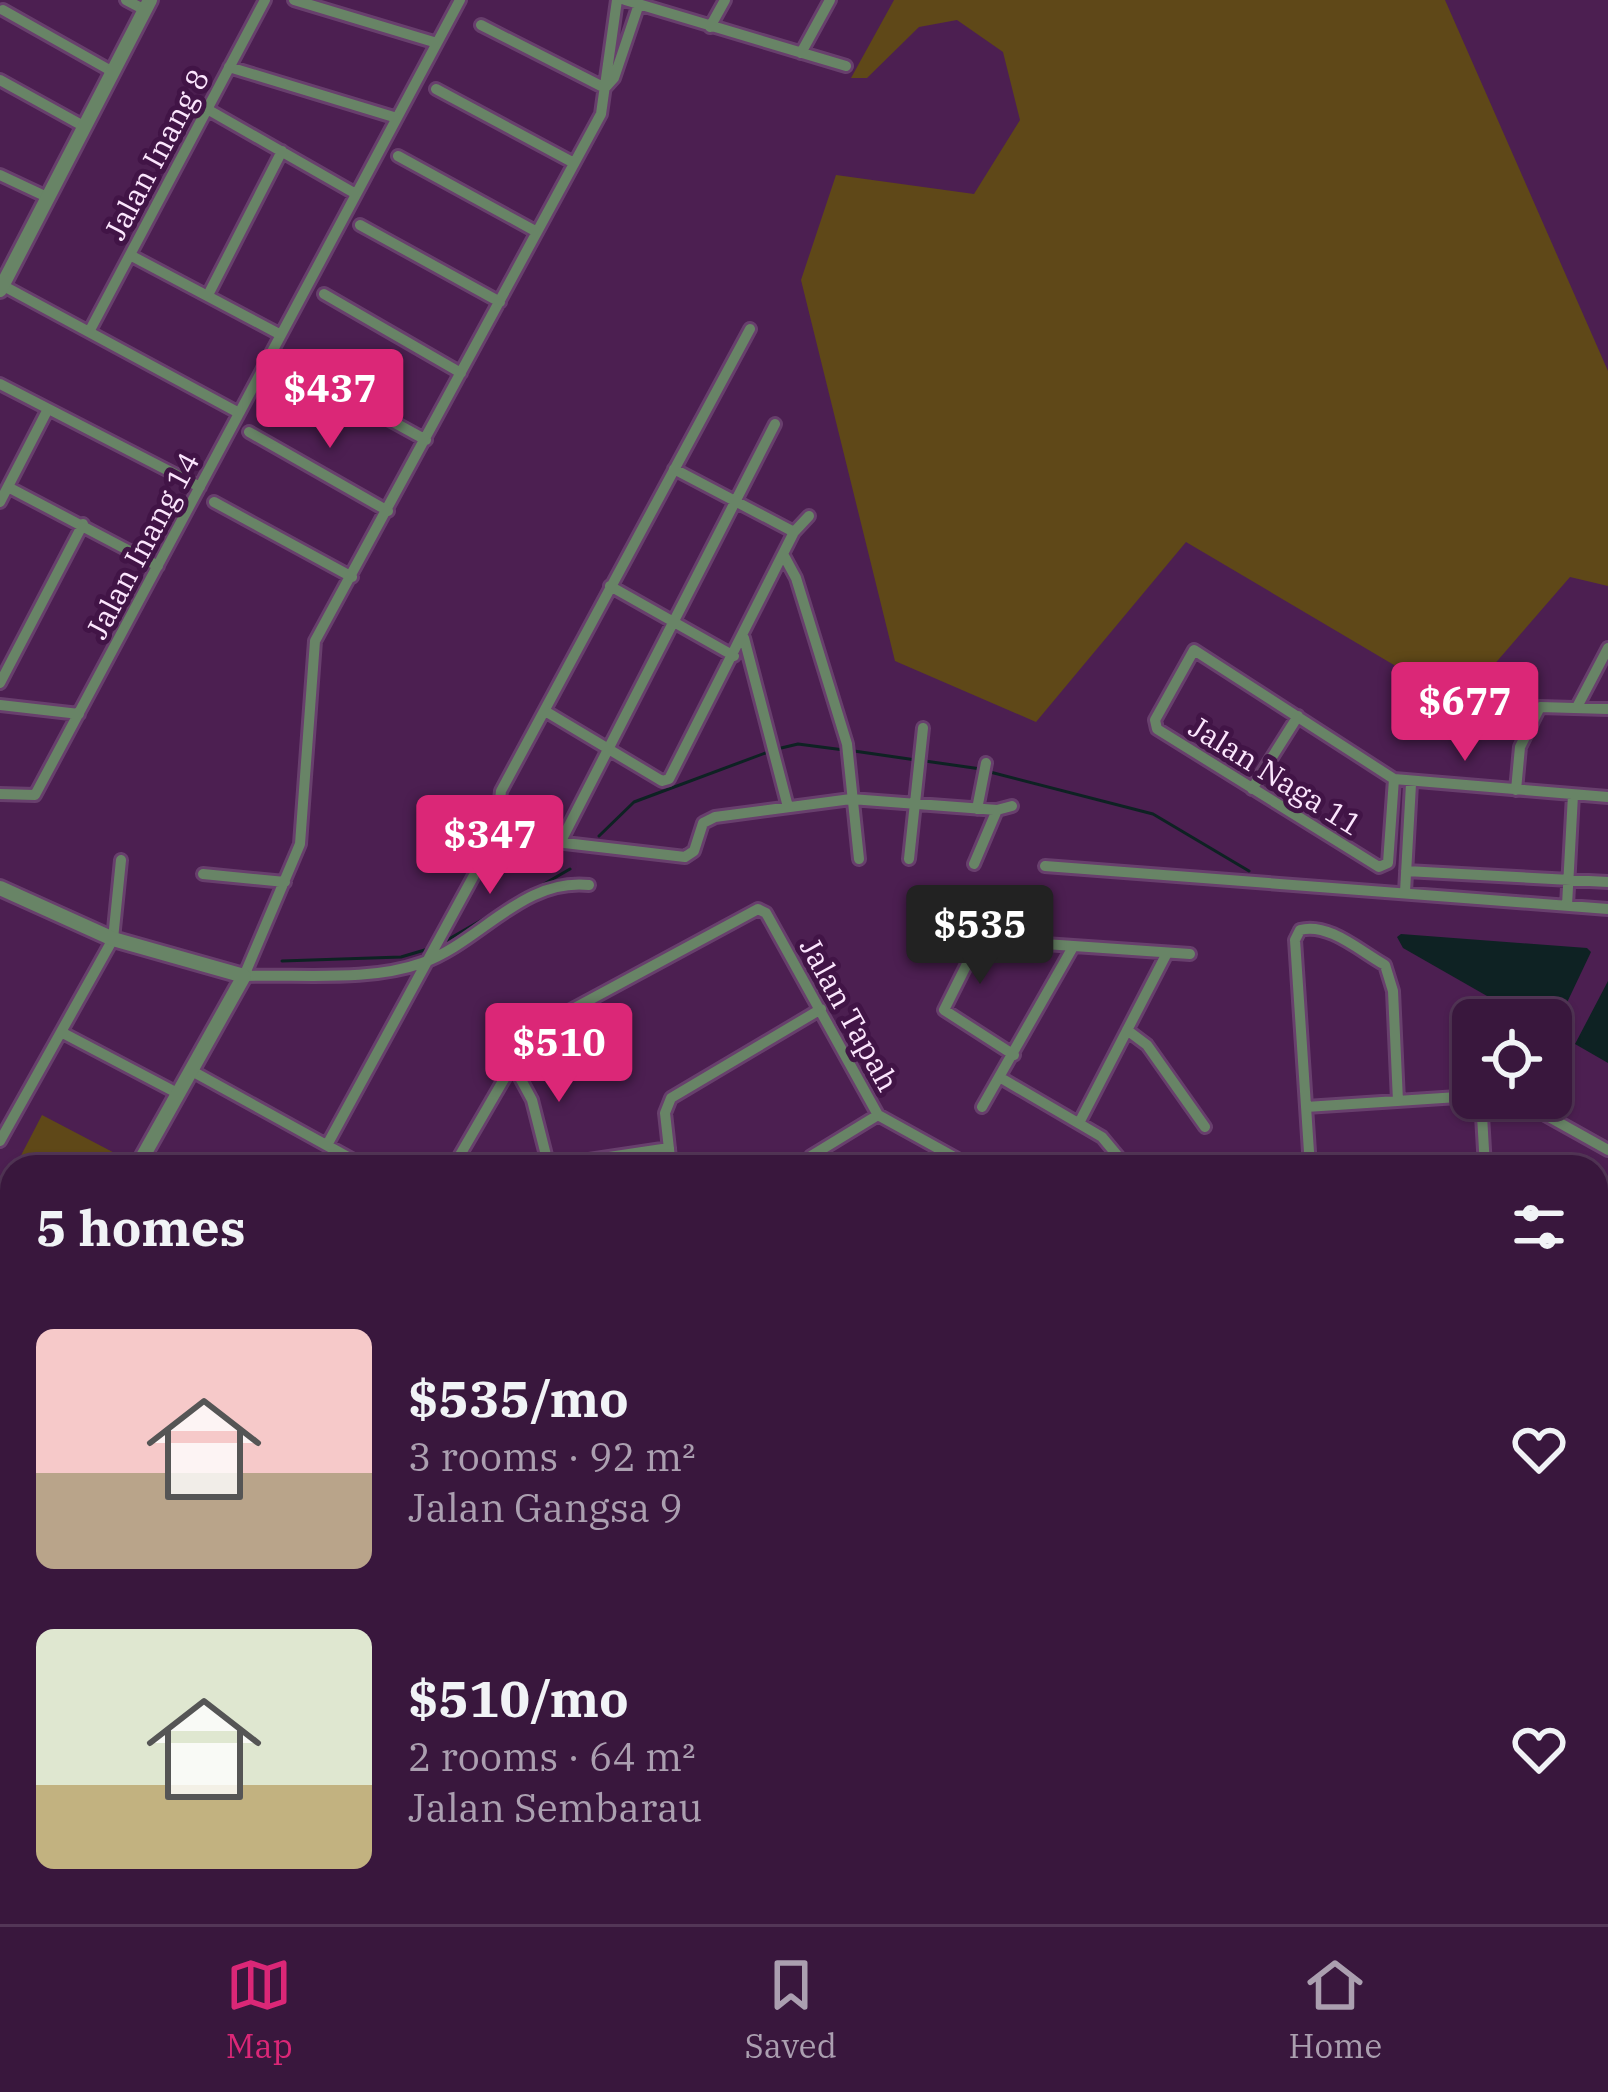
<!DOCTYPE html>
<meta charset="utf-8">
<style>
:root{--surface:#39173d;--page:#402044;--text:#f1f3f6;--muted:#ab9fb0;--line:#533657;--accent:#db2777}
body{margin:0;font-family:"IBM Plex Serif",serif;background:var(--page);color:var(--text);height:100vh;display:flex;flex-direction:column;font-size:45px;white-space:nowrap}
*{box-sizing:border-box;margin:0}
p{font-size:39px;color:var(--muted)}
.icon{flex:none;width:66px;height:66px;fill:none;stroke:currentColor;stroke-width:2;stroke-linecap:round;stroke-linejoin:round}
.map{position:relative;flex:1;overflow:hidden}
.panel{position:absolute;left:0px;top:1155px;width:1608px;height:771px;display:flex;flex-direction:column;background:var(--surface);border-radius:36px 36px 0 0;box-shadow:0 3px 9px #0004,0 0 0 3px var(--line)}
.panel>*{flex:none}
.tools{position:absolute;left:1452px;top:999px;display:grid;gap:24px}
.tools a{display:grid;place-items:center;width:120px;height:120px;border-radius:18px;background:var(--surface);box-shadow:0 3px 9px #0004,0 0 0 3px var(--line);font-size:60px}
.price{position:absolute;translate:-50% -102px;padding:0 27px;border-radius:12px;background:var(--accent);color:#fff;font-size:39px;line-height:78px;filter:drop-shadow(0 3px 6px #0008)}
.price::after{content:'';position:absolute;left:50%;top:72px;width:36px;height:27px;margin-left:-18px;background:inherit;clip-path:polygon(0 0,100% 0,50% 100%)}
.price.active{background:#222;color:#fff}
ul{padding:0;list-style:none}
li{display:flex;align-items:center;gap:36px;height:300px;padding:0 36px}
li span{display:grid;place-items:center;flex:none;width:336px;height:240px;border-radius:18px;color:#555}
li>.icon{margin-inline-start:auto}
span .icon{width:144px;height:144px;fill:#fffc;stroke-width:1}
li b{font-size:51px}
h2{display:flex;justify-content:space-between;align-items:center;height:144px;padding:0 36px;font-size:51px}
.tab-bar{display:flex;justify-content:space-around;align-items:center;height:168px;border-top:3px solid var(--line);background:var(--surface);font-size:33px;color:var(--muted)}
.tab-bar a{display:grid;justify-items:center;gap:6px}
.tab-bar .active{color:var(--accent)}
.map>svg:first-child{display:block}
</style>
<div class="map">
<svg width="1608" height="1924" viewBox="0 0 1608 1924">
<rect width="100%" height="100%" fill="#4c1f51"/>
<path fill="#5f4818" d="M894,0H1445L1608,371V586L1570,577L1460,704L1186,542L1036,722L895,661L801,280L836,175L974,194L1020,120L1003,52L957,20L919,27L867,78H851Z
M42,1115L126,1159L121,1167H15Z"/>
<path fill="#0e2223" d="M1401,934L1587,948L1591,952L1563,1011L1529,1020L1403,948L1397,937Z
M1608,981V1063L1575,1044Z"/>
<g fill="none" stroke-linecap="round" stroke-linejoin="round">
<path stroke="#0e2223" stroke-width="3" d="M777,749L798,744L844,750
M854,751L916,760
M925,761L981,769
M990,772L1153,814L1249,871
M599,836L634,802L768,752
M442,943L570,869
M282,961L401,957L428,949"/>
<g stroke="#683f6d" stroke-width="16">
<path id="minor" d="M126,0L145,10
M294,0L437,43
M625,0L846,66
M3,10L113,72
M481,25L605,88
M710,27L725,0
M801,53L830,0
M229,67L397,118
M0,80L85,127
M605,88L614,78L639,4
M436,89L574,163
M207,109L356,194
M398,156L537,232
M0,175L49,198
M360,225L500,302
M130,255L281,335
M0,284L239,413
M324,294L461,373
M208,295L282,151
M89,332L265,0
M286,363L426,440
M0,384L200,487
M249,432L388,511
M674,469L794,532
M8,487L158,566
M0,502L48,409
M214,502L352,577
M783,554L796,578L847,744L859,859
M610,586L734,656
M744,638L788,807
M0,683L83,524
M0,705L79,714
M1577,707L1608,648
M545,711L662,781L669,779L794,532L809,516
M1394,779L1388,863L1379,867L1157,729L1155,720L1194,650L1394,779L1608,797
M1252,789L1298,716
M1516,790L1520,747L1540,707L1608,709
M0,794L35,795L460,0
M977,809L986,763
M496,835L685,857L694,851L703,823L715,817L851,799L997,810L1012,806
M560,843L775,424
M909,859L923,728
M974,864L997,810
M1045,866L1608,909
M1406,871L1608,882
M203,874L285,882
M589,885C522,878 481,942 422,963C369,982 301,974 244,976L300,844L315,641L601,114L617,0
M1405,892L1411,784
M1567,905L1573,795
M1127,1030L1147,1045L1205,1127
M61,1032L179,1094
M1014,1055L944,1010L975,948L986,940L1190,954
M511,1061L532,1100L549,1167
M192,1071L366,1167
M1001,1078L1102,1137L1127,1167
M1481,1098L1485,1167
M1515,1098L1608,1150
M982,1107L1073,947
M1306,1107L1473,1096
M1079,1123L1166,955
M0,1141L113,939L121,860
M327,1145L496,835L501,791L750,329
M549,1166L669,1148
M453,1167L532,1031L758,909L766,913L878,1115L972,1167
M671,1167L665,1113L671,1098L821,1009
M804,1167L811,1156L878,1115
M1310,1167L1295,940L1300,930C1328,922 1360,951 1385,965L1393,991L1398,1101
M1596,1241L1608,1247
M0,1242L12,1248
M1596,1264L1608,1270
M1596,1289L1608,1296
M0,1356L12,1362
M1596,1387L1608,1394
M0,1461L12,1468
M1596,1484L1608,1490
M0,1552L12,1532
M0,1572L12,1578
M1596,1657L1608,1633
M1596,1712L1608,1689
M0,1721L12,1702
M1596,1883L1608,1862
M603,1914L620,1924
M897,1914L908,1924
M1039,1914L1057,1922
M1561,1914L1580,1924
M1126,1915V1914
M838,1924L849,1914
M1070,1924L1071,1914
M1178,1924L1182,1914
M1439,1924L1448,1914
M1477,1924L1483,1914"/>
</g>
<g stroke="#683f6d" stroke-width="20">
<path id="tertiary" d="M0,290L150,0
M0,888L113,939L244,976L137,1167
M1398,1914L1411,1924"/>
</g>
<g stroke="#683f6d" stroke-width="21">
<path id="secondary" d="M0,1272L12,1278"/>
</g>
<g stroke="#683f6d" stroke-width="22">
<path id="primary" d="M0,1328L12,1335"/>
</g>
<g stroke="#683f6d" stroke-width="24">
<path id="trunk" d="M0,1292L12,1299
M0,1311L12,1318
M930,1914L940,1924
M954,1914L964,1924"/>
</g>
<use href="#minor" stroke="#688466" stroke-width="10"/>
<use href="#tertiary" stroke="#688466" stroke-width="14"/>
<use href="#secondary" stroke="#83b180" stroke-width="15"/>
<use href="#primary" stroke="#98d494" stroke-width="16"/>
<use href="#trunk" stroke="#a1e49d" stroke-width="18"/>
</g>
<g text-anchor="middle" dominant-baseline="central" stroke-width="10" stroke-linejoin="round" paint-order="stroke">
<g font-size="30" fill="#fbe5fd" stroke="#411446">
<text transform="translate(156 154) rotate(-62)">Jalan Inang 8</text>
<text transform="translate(142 545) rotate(-62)">Jalan Inang 14</text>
<text transform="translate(1276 775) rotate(32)">Jalan Naga 11</text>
<text transform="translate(850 1014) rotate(61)">Jalan Tapah</text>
</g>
</g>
</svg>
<div class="tools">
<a><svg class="icon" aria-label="locate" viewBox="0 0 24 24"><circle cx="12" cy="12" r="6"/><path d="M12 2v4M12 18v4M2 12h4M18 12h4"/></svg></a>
</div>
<b class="price" style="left:330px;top:451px">$437</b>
<b class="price" style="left:1465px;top:764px">$677</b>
<b class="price" style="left:490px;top:897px">$347</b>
<b class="price active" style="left:980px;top:987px">$535</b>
<b class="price" style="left:559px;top:1105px">$510</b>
<section class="panel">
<h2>5 homes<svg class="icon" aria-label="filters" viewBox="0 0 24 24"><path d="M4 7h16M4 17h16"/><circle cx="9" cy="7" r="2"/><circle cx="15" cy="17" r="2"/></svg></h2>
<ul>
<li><span style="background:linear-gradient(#f6c9c9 60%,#b9a48a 0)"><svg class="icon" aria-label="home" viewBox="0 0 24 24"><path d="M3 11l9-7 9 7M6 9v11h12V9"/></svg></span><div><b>$535/mo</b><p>3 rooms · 92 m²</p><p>Jalan Gangsa 9</p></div><svg class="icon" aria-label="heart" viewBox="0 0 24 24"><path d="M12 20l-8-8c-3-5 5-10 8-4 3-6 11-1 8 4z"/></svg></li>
<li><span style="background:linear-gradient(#dfe7d0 65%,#c2b280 0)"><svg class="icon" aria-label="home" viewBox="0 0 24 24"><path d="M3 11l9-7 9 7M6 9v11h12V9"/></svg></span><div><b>$510/mo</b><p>2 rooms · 64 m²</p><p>Jalan Sembarau</p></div><svg class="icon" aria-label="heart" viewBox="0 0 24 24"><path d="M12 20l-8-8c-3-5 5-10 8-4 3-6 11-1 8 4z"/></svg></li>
</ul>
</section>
</div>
<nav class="tab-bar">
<a class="active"><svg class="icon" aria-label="map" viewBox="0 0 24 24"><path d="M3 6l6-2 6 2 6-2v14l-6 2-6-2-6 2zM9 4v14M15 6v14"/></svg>Map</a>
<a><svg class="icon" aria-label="saved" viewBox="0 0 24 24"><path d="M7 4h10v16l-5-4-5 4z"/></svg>Saved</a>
<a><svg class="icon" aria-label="home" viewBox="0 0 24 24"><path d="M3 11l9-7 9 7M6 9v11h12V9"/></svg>Home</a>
</nav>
